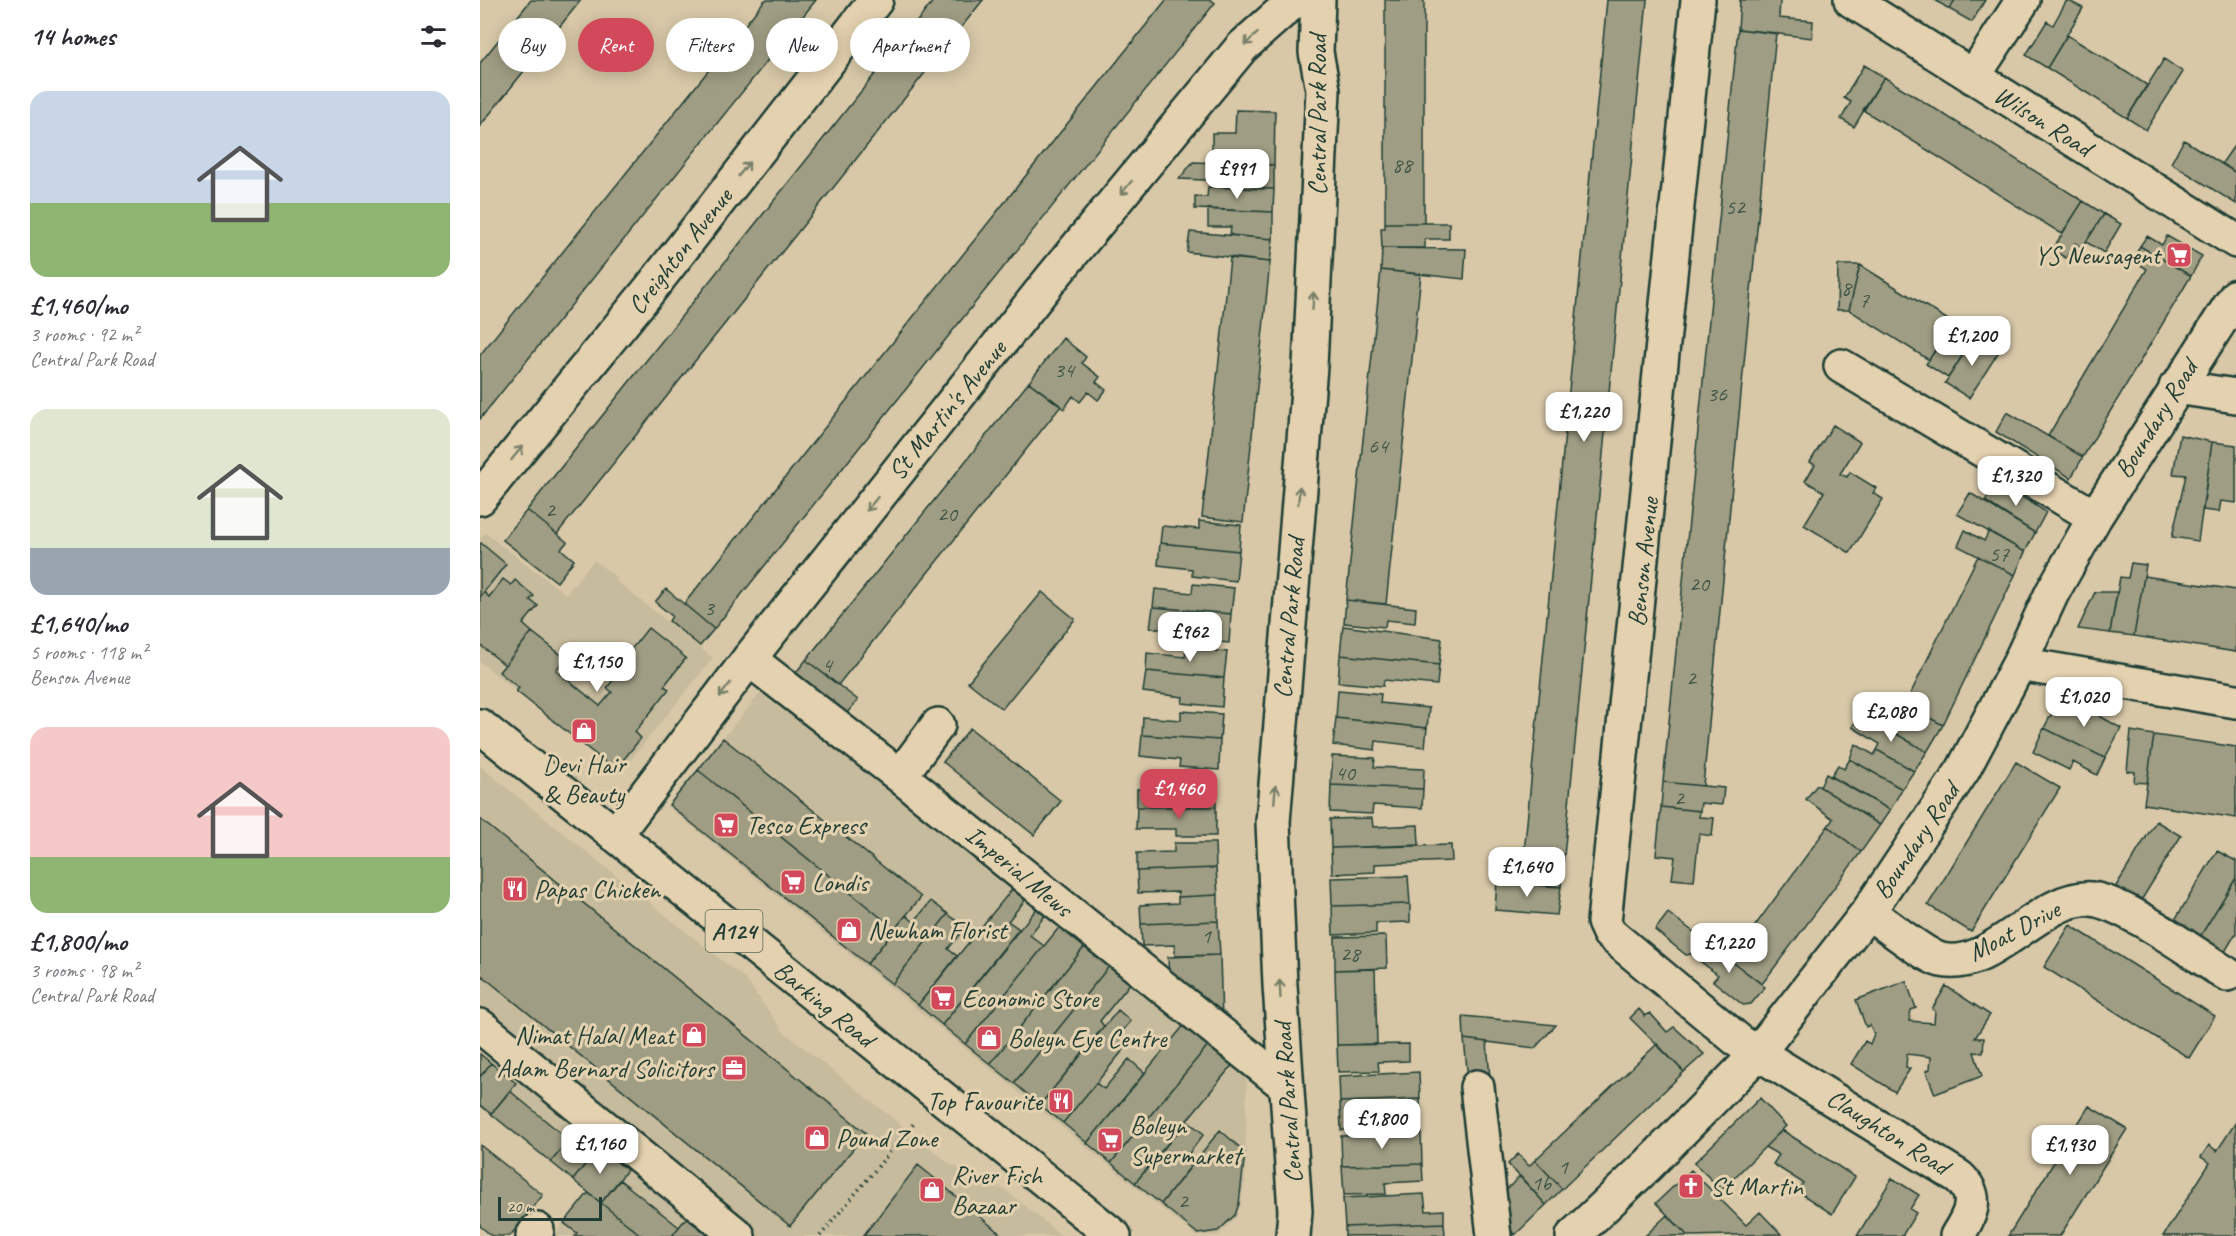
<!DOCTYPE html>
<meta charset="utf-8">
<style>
:root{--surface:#fff;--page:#f7f7f7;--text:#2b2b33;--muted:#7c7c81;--accent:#d1495b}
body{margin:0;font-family:Caveat,sans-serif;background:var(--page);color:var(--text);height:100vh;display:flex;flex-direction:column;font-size:22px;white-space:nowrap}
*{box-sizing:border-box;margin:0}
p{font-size:20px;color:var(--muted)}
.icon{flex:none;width:33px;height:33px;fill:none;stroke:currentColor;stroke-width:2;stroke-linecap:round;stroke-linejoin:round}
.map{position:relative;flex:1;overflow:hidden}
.drawer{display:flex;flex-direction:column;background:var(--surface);width:480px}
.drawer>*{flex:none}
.guide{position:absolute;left:18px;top:18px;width:570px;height:54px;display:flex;gap:12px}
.scale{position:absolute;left:18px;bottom:15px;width:104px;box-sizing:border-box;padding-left:6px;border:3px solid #1f3d34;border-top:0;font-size:16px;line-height:21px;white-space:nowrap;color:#1f3d34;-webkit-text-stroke:4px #e4d1af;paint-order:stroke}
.price{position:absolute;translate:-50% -51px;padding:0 14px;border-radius:12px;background:#fff;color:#222;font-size:20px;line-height:39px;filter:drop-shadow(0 2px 3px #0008)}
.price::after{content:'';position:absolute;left:50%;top:36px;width:18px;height:14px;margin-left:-9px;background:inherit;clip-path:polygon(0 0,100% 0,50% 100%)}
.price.current{background:var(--accent);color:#fff}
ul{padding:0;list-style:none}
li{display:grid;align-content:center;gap:12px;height:318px;padding:0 30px}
li span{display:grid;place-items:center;height:186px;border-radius:18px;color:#555}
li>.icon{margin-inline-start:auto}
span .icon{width:108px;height:108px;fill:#fffc;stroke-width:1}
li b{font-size:26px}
h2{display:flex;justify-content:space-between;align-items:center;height:72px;padding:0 30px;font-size:26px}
.pill{padding:0 21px;border-radius:27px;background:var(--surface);box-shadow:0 3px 15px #0003;font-size:21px;line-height:54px}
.pill.current{background:var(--accent);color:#fff}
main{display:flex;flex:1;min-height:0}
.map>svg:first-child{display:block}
</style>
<main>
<section class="drawer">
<h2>14 homes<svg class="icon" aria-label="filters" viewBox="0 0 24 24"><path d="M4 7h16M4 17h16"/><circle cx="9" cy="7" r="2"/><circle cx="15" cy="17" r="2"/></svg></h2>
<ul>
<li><span style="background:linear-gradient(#c9d6e8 60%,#8fb573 0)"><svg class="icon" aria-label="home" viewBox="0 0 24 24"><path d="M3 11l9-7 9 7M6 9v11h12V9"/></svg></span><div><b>£1,460/mo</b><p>3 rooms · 92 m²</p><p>Central Park Road</p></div></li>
<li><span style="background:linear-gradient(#dfe7d0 75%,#9aa5b1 0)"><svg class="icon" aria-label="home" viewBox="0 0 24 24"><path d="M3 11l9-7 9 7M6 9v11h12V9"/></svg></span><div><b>£1,640/mo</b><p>5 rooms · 118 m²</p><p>Benson Avenue</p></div></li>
<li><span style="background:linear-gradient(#f6c9c9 70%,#8fb573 0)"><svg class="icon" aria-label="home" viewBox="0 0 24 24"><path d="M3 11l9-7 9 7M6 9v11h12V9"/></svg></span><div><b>£1,800/mo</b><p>3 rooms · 98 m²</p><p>Central Park Road</p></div></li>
</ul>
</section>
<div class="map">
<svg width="1756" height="1236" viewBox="0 0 1756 1236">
<rect width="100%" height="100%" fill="#d8c8a8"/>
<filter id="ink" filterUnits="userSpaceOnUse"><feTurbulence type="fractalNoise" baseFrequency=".0167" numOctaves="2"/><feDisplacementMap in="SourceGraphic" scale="12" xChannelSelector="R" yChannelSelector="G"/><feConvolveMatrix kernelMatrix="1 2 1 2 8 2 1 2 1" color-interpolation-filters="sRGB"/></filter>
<g filter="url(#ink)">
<path fill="#c7bb9d" d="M5,533L86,594L114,560L137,578L135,580L233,658L140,773L0,662V539Z
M286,686L767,1070L765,1183L756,1217L739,1235L716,1236L187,806Z
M0,766L265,979L304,1032L469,1163L527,1191L582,1236H73L108,1193L0,1105Z"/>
<path fill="#9f9d83" stroke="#1f3d34" stroke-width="1.5" d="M51,0H101L0,126V63Z
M285,0H336L0,419V355Z
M454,0H503L77,534L47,510Z
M686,0H731L735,3L234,629L204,604Z
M905,0H944V223H905Z
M1127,0H1167L1081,887L1041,884Z
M1260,0H1300L1299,18L1333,21L1332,38L1258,29Z
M1455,0H1475L1469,9Z
M1475,0H1505L1492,22L1469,9Z
M1587,0L1603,8L1567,68L1546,55L1567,21L1573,25Z
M1258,29L1296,33L1223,786L1183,782Z
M1587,35L1667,85L1647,118L1567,68Z
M1684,59L1703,72L1666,130L1647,118Z
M1384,65L1404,77L1374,127L1361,119L1371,102L1364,98Z
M1404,77L1603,201L1582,234L1383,110Z
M756,110L795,111L794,165L729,163V156H732V133H755Z
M1704,140L1756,173V204L1691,163Z
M1756,143V173L1742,163Z
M713,162L794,165V189L754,188V181L699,179Z
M728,187L794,189L793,212L715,209V196L727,197Z
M1603,201L1624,214L1602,248L1595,243L1586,258L1572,250Z
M728,209L793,212V239L750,235L751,227H728Z
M1624,214L1641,224L1624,253L1606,242Z
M905,223H969V239H945V248H902L901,228H905Z
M710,232L793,239L790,262L707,252Z
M1667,236L1682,245L1687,236L1722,256L1711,276L1660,246Z
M1660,246L1711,276L1603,457L1568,436L1667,269L1653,260Z
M902,248L986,249L984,279L901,270Z
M750,258L790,262L763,522L722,517Z
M1358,265H1380L1369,310H1357Z
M1380,265L1473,323L1449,360L1369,310Z
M901,270L941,274L906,604L866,600Z
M1473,323L1495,336L1468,378L1446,364Z
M1495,336L1518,353L1489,398L1465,383Z
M583,338L606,357L602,363L620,377L616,382L626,390L618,400L608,392L600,402L593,396L584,409L549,382Z
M549,382L581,406L358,685L326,660Z
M1527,412L1603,457L1591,478L1516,432Z
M1353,425L1380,442L1360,474L1367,477L1370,472L1396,488L1393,493L1403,499L1370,553L1324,525L1344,492L1325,481L1335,465L1330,462Z
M1700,435L1732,442L1718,541L1692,537L1706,475L1693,474Z
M1732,442L1756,445V503L1741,501L1739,512L1723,510Z
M1517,481L1566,512L1555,533L1505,501Z
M1490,493L1555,533L1545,552L1477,514Z
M47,510L87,542L81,549L94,560L77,582L23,540Z
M719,521L761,525L759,551L680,543L682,526L719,529Z
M1485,530L1504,541L1509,531L1545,552L1535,575L1478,546Z
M1,543L26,564L0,597V545Z
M680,543L759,551L756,581L712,576V569L678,565Z
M1498,556L1535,575L1463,725L1425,705Z
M1651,563L1666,565L1654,636L1630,633L1640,577L1648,578Z
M1664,576L1756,590V652L1654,636Z
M23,579L31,585L35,580L54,596L50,600L58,606L43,624L52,632L25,665L0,645V597L4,592L9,597Z
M713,584L754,588L751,614L673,607L675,589L712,593Z
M186,589L234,629L220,646L189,621L192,616L175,602Z
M562,592L595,619L522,709L488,682Z
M1615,592H1637L1630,633L1598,629Z
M866,600L936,608L935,623L906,620L905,627L864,623Z
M673,607L751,614L749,643L709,639L710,632L670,628Z
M863,626L962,639L959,665L860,655Z
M168,628L206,658L184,686L189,689L155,732L161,738L135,770L36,691L39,688L19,672L52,632L85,658L76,670L120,706L132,692L127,688L149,660L145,657Z
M706,648L747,652L744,678L666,671L667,653L705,657Z
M860,655L959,665L957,685L904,680L903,686L858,682Z
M326,660L378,700L367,713L347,697L344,700L313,676Z
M666,671L744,678L742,707L702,703L703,697L663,692Z
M858,690L901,694L900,703L949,708L947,728L856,718Z
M1387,701L1398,706L1400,703L1419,715L1425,705L1463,725L1447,752L1381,713Z
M1583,705L1617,709L1616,714L1641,728L1625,758L1564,728L1574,709Z
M701,711L742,714L740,740L662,735L663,717L701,720Z
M1381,713L1447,752L1434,771L1397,750L1400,744L1372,727Z
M856,718L947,728L945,747L896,741L895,750L853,745Z
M490,728L581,801L554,835L463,762Z
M1564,728L1625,758L1617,775L1593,762L1589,770L1553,752Z
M1651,731L1674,735L1667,783L1654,782L1655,772L1647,771Z
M662,735L740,740L739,770L699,767L700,760L660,756Z
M1674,735L1756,747V818L1664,804Z
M243,738L441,897L415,929L218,770Z
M1375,744L1394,755L1397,750L1434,771L1422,789L1370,759Z
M852,756L895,758L894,767L944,769L943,789L851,785Z
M1370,759L1422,789L1410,810L1351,776L1358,765L1364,769Z
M1536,762L1580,788L1491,932L1448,905Z
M218,770L415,929L387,964L189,805Z
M1346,774L1410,810L1400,825L1340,787Z
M695,780L735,781L736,807H657V789H695Z
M1183,782L1244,788L1242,805L1221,803L1220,811L1181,807Z
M851,785L943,789L942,808L893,805L892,814L850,812Z
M1337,785L1400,825L1381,852L1348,826L1353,819L1326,799Z
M657,807H736V836H696V829H656Z
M1181,807L1220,811L1219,817L1234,818L1232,836L1219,834L1214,881L1192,879L1195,857L1176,855Z
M892,818L893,827L938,825L939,845L851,848L850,819Z
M0,819L386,1133L310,1226L0,974Z
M1676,821L1701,836L1657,907L1633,891Z
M1348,826L1381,852L1282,984L1250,960Z
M694,843H735L736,868L657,871V853L694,852Z
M971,845L972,861L895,864V872L852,874L851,848Z
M1737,851L1756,861V878L1718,940L1693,923Z
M736,868L738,895L698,897V892L658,893L657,871Z
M928,876L930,904L852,906L851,878Z
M1756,878V933L1743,955L1718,940Z
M1017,881L1081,887L1077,915L1015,910Z
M533,888L546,899L528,921L539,929L462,1025L438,1005Z
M738,895V921L661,924L660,905L698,903V897Z
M451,901L468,914L412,984L387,964L426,915L434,922Z
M930,904V922L896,923V933L853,935L852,906Z
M558,907L566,914L550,935L564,946L485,1044L462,1025Z
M1188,913L1223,939L1211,954L1206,955L1175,930Z
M468,914L485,928L468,949L477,956L438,1005L412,984Z
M738,921L740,955L695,956V945L662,946L661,924Z
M581,925L606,945L510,1064L485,1044Z
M1590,925L1735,1016L1709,1058L1564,967Z
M906,936L907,968L855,970V937Z
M1223,939L1285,987L1271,1004L1263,1005L1233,981L1238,975L1211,954Z
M606,945L631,964L534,1083L510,1064Z
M740,955L742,1023L689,981L688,957Z
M631,964L652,981L620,1021L624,1026L560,1105L534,1083Z
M895,969L897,1044L857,1045L855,970Z
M1426,981L1436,1008L1431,1010L1429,1021L1454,1023L1455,1011L1452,1009L1466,986L1510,1015L1495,1038H1504L1503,1053L1494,1052L1502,1076L1455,1094L1446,1071L1450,1069L1451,1057L1427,1054L1426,1067L1430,1069L1415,1092L1371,1064L1385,1041L1390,1044L1394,1034L1390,1025L1386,1027L1376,1000Z
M1159,1009L1165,1016L1170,1013L1187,1032L1194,1027L1224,1054L1204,1072L1150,1018Z
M638,1010L651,1021L640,1034L650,1042L583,1123L560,1105Z
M983,1016L1076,1025L1055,1048L984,1039Z
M705,1024L729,1044L631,1163L607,1143Z
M984,1039L1007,1042L1010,1078L988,1079Z
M729,1044L754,1063L655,1183L631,1163Z
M929,1044V1061L898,1062L899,1071L858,1072L857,1045Z
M1177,1044L1204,1072L1082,1189L1055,1160Z
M0,1054L11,1063L0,1077Z
M649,1059L665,1073L607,1143L583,1123L616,1083L624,1089Z
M11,1063L36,1083L11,1114L0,1105V1077Z
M939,1072L940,1099L860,1102L859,1076Z
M30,1091L89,1140L71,1162L11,1114Z
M1280,1098L1306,1126L1242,1190L1214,1163Z
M940,1099L941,1120L904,1122V1129L861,1130L860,1102Z
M1609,1106L1647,1129L1580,1236H1528Z
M707,1121L724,1134L707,1156L714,1162L681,1204L655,1183Z
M1756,1122V1236H1683L1730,1163L1721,1157L1729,1145L1737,1151Z
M97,1130L119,1147L93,1180L71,1162Z
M740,1130L765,1152L759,1204L755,1215L738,1231L718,1234L681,1204Z
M1302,1130L1375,1177L1352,1214L1317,1191L1323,1183L1293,1164L1299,1155L1285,1147Z
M941,1133L942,1164L862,1166L861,1136Z
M0,1145L63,1195L30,1236H12L0,1226Z
M119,1147L147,1170L121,1203L93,1180Z
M1038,1154L1049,1166L1055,1160L1082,1189L1066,1205L1028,1164Z
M942,1164L943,1181L905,1183L906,1194L864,1195L862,1166Z
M438,1165L459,1182L523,1236H383Z
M1211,1170L1266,1225L1280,1212L1301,1234L1208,1236L1176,1203Z
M1040,1176L1066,1205L1035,1235L1020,1219L1018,1198Z
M1412,1178L1439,1195L1430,1209L1436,1213L1422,1236H1377Z
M140,1180L199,1227L192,1236H162L121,1203Z
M108,1193L121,1203L162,1236H95L97,1233L84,1223Z
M944,1194L946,1211L964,1210V1223L865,1227L863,1198Z
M1187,1215L1208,1236H1165Z
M206,1218L229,1236H192Z
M964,1223L965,1235L865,1236V1227Z"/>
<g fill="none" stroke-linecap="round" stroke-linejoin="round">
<g stroke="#1f3d34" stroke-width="38">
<path id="minor" d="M1218,0L1124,922L1129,933L1260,1042L1479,1177C1500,1197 1491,1214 1477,1236
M1371,0L1756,241
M1493,77L1543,0
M1361,366L1615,517
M1696,387L1756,396
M0,498L171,288L396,0
M269,659L420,776L806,1086
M1539,664L1756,701
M420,776L458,725
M1388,912C1404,923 1445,956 1461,960C1512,972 1560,895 1611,899C1644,902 1716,955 1747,974
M0,1026L258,1236
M997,1087L1014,1236
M53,1236L57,1230
M1093,1236L1168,1165L1277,1054L1388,912L1483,770L1539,664L1572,593L1615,517L1756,296"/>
</g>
<g stroke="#1f3d34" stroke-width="38">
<path id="major" d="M0,726L634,1236
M135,835L269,659L571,279L762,47L815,0
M813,1236L815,1211L800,985L793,822L830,366L843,90L836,52L838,0"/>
</g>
<path stroke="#1f3d34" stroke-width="4" stroke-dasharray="1.5 4.5" stroke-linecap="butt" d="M340,1236L436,1121"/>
<use href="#minor" stroke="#e4d1af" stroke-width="33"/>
<use href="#major" stroke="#e4d1af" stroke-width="33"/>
</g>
<defs><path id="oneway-shaft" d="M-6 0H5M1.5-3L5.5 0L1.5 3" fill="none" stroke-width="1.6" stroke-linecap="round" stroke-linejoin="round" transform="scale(1.5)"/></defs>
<g stroke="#78806b">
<use href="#oneway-shaft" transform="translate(771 39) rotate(138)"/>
<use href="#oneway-shaft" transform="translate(264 169) rotate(-52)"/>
<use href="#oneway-shaft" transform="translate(646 188) rotate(129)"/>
<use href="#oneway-shaft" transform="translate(833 301) rotate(-87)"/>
<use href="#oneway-shaft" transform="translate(37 453) rotate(-51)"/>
<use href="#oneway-shaft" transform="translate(819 495) rotate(-85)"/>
<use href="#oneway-shaft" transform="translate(392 504) rotate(129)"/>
<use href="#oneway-shaft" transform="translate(245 690) rotate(127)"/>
<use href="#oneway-shaft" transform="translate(795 794) rotate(-85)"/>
<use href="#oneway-shaft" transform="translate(800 989) rotate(-93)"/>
</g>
</g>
<defs>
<g id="supermarket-square" transform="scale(1.35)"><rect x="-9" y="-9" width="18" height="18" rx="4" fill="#d1495b" stroke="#e4d1af"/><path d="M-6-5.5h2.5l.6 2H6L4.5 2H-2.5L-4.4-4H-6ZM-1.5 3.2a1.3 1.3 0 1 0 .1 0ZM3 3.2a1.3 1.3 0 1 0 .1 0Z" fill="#fff"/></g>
<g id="shop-square" transform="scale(1.35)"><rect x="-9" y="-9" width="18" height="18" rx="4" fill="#d1495b" stroke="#e4d1af"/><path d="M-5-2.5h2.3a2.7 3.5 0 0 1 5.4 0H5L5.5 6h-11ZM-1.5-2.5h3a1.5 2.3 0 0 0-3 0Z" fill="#fff"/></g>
<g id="restaurant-square" transform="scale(1.35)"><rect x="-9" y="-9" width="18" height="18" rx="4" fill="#d1495b" stroke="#e4d1af"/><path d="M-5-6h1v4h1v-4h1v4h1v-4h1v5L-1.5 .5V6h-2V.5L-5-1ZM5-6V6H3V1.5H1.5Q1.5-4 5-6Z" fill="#fff"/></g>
<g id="office-square" transform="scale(1.35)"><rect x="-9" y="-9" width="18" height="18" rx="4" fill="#d1495b" stroke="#e4d1af"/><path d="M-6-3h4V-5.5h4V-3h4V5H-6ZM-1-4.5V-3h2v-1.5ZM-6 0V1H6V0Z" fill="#fff"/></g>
<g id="church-square" transform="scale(1.35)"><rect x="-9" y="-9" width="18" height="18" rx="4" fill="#d1495b" stroke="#e4d1af"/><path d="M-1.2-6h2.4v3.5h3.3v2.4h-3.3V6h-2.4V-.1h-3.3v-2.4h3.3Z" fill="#fff"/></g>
</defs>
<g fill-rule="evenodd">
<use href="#supermarket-square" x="1699" y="255"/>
<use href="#shop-square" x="104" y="731"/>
<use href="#supermarket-square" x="246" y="825"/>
<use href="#supermarket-square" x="313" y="882"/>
<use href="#restaurant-square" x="35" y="889"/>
<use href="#shop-square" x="369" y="930"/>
<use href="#supermarket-square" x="463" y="998"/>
<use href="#shop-square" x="214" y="1035"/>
<use href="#shop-square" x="509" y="1038"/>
<use href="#office-square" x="254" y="1068"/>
<use href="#restaurant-square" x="581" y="1101"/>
<use href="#shop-square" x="337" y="1138"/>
<use href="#supermarket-square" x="630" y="1140"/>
<use href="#church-square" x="1211" y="1186"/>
<use href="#shop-square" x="452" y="1190"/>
</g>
<g text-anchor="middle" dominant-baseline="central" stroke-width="6" stroke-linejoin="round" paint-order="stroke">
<g font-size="22" fill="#3f5548">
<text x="922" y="165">88</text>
<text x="1255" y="207">52</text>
<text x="1366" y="288">8</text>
<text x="1384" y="300">7</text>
<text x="584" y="370">34</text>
<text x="1237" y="394">36</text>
<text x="898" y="446">64</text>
<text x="70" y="510">2</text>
<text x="467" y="514">20</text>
<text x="1519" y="554">57</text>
<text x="1219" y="584">20</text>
<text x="229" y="608">3</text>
<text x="347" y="665">4</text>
<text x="1211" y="678">2</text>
<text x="865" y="773">40</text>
<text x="1199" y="798">2</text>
<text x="726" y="936">1</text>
<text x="870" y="954">28</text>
<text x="1083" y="1167">1</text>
<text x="1061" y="1183">1b</text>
<text x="703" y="1201">2</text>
</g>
<rect fill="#e4d1af" stroke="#5a6959" stroke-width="1.5" x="225.5" y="910" width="57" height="42" rx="4.5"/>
<g font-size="24" font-weight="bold" fill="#1f3d34">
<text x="254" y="931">A124</text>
</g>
<g font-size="26" fill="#1f3d34" stroke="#e4d1af">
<text transform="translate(837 115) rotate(-90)">Central Park Road</text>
<text transform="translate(1563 121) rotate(32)">Wilson Road</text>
<text transform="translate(200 251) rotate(-52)">Creighton Avenue</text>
<text transform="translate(467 410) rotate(-51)">St Martin's Avenue</text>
<text transform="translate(1676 419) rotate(-58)">Boundary Road</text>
<text transform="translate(1163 562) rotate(-84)">Benson Avenue</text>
<text transform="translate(809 618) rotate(-85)">Central Park Road</text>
<text transform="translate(1436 841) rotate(-56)">Boundary Road</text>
<text transform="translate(539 871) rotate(39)">Imperial Mews</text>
<text transform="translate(1534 931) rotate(-28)">Moat Drive</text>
<text transform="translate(344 1004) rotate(39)">Barking Road</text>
<text transform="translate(808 1103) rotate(-94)">Central Park Road</text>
<text transform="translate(1408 1132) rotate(32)">Claughton Road</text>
</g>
<g font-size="26" fill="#1f3d34" stroke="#e4d1af" text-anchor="start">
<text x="1680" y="255" text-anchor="end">YS Newsagent</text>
<text x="104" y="764" text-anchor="middle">Devi Hair<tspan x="104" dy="30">&amp; Beauty</tspan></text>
<text x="266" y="825">Tesco Express</text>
<text x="332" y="882">Londis</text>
<text x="54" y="889">Papas Chicken</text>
<text x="388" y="930">Newham Florist</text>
<text x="482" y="998">Economic Store</text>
<text x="194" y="1035" text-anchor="end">Nimat Halal Meat</text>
<text x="528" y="1038">Boleyn Eye Centre</text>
<text x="234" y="1068" text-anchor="end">Adam Bernard Solicitors</text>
<text x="562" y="1101" text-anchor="end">Top Favourite</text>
<text x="650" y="1125">Boleyn<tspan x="650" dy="30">Supermarket</tspan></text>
<text x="356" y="1138">Pound Zone</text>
<text x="472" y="1175">River Fish<tspan x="472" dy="30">Bazaar</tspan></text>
<text x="1230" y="1186">St Martin</text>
</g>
</g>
</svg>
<div class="scale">20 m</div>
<b class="price" style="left:757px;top:200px">£991</b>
<b class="price" style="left:1492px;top:367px">£1,200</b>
<b class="price" style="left:1104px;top:443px">£1,220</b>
<b class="price" style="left:1536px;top:507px">£1,320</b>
<b class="price" style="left:710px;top:663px">£962</b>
<b class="price" style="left:117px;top:693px">£1,150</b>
<b class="price" style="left:1604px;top:728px">£1,020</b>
<b class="price" style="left:1411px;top:743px">£2,080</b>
<b class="price current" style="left:699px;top:820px">£1,460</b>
<b class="price" style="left:1047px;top:898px">£1,640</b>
<b class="price" style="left:1249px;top:974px">£1,220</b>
<b class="price" style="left:902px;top:1150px">£1,800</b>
<b class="price" style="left:120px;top:1175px">£1,160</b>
<b class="price" style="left:1590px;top:1176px">£1,930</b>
<div class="guide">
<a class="pill">Buy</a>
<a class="pill current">Rent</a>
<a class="pill">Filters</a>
<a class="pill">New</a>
<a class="pill">Apartment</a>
</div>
</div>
</main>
